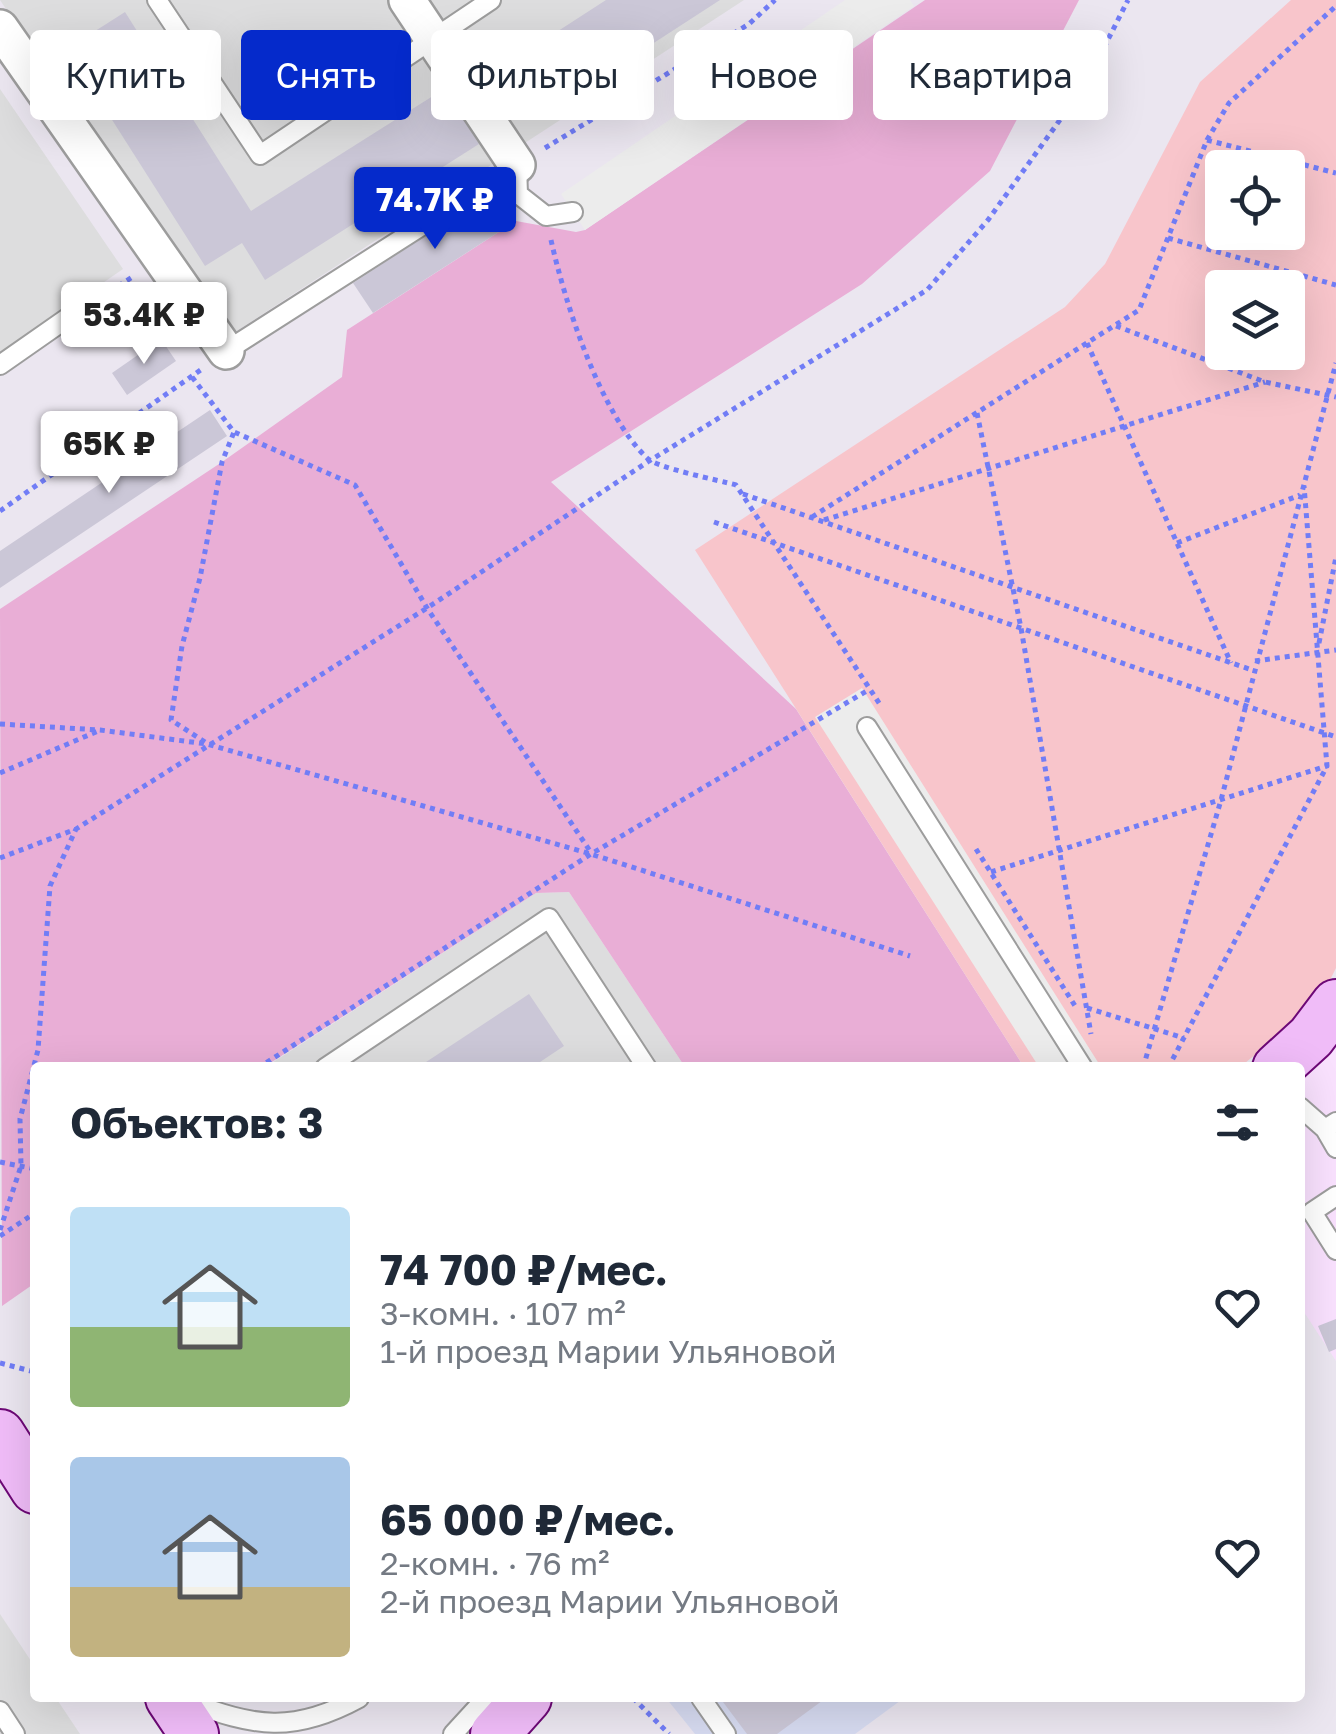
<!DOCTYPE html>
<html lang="ru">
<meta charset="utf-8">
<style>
:root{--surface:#fff;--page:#f6f6f7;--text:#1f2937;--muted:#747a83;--accent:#052acb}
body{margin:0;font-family:"Golos Text",sans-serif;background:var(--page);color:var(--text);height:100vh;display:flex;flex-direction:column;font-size:38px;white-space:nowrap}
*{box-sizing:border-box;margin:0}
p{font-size:32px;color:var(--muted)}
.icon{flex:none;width:55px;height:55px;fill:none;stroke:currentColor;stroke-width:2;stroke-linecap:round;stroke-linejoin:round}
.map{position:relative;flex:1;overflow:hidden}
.side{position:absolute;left:30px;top:1062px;width:1275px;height:640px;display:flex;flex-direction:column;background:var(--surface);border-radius:10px;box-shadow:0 10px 40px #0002}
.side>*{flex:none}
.guide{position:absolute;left:30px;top:30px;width:1278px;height:90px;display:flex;gap:20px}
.buttons{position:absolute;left:1205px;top:150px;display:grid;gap:20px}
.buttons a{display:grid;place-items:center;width:100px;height:100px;border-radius:10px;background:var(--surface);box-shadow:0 10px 40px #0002;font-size:50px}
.price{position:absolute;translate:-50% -85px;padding:0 22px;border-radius:10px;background:#fff;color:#222;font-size:32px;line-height:65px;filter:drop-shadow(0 2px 5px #0008)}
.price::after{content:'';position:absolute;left:50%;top:60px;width:30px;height:22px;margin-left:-15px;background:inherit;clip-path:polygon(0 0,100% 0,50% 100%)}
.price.current{background:var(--accent);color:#fff}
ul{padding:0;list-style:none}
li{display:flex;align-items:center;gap:30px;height:250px;padding:0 40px}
li span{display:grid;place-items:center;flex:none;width:280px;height:200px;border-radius:10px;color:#555}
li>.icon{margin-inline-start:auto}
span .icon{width:120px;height:120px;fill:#fffc;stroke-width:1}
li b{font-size:42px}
h2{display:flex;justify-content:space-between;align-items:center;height:120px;padding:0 40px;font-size:42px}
.pill{padding:0 35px;border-radius:10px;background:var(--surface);box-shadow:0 10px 40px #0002;font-size:35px;line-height:90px}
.pill.current{background:var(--accent);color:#fff}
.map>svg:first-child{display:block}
</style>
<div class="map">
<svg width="1336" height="1734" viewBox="0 0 1336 1734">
<rect width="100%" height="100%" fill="#ebe6f0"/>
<path fill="#ddddde" d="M0,0H744L226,338Z
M0,89L123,269L0,354Z
M569,892L685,1067L264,1068L536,893Z
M0,1614L35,1667V1698H56L80,1734H0Z"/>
<path fill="#d6daf0" d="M666,1698H904L855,1734H695Z"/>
<path fill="#f9e1fe" d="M1336,1047V1361L1300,1306V1080Z"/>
<path fill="#e9aed6" d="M925,0H1079L990,171L862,284L551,482L796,709L1024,1067H685L569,892L536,893L264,1067L35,1068V1283L2,1306L0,609L222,462L342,377L347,330L516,221L576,232L585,230Z"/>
<path fill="#f8c5cb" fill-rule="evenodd" d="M1291,0H1336V968L1327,986L1291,1026L1240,1067H1024L695,550L1065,307L1105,264L1200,82ZM1222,168H1288V232H1222ZM1222,288H1288V352H1222Z"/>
<path fill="#ececec" d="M845,0H910L914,6L585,230L561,194Z
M862,688L1101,1067H1039L815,717Z"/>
<path fill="#cbc7d7" d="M606,0H720L572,96L538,44Z
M125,12L251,211L444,89L479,144L265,280L242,243L205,266L67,49Z
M496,190L516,221L373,313L353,283Z
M161,339L176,361L127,395L112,373Z
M210,410L227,436L0,588V551Z
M529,994L564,1046L531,1068H417Z
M1336,1319V1349L1329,1352L1318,1326Z
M720,1698H826L777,1734H747Z"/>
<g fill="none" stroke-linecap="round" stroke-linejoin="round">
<g stroke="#9d9d9d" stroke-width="22">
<path id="service" d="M157,0L260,155L491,0
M226,351L517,165L518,194L546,216L573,212
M0,365L73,314
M867,727L1083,1068
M325,1068L549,918L647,1068
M1300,1107L1325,1129
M1336,1122L1325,1129L1336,1148
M1336,1196L1312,1212L1336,1250
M701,1698L726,1734
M186,1701C255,1727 293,1734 359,1698
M0,1711L15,1734
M453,1734L486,1698"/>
</g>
<g stroke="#9d9d9d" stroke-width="40">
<path id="minor" d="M407,0L517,165
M0,28L226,351"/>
</g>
<g stroke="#6d0876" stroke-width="52">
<path id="secondary" d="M1277,1068L1311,1037L1336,1004
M0,1434L35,1489
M170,1698L194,1734
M495,1734L527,1698"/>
</g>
<path stroke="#717df6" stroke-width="5" stroke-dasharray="5 5" stroke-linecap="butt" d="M1207,140L1336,173
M545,148L749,24L775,0
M1168,238L1336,285
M551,240C565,303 600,413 647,458C657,468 718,480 736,485L881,706
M93,302L134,276
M1116,326L1265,382L1336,397
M1087,343L1231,663
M192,377L234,432L355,485L427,608L590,851
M977,413L1021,628L1091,1034
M743,494L1252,670
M0,511L202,369
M812,517L1139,310L1207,140L1229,103L1336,6
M824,520L1265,382
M714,522L1336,737
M1177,543L1300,495
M1319,643L1336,557
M1255,661L1336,650
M0,724L100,730L207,744L591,854L910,956
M205,742L171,720L182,646L200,578L222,462L234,432
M0,773L98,731
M976,849L1077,1009
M0,858L76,829L427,608L649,461L927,290L988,220L1085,85L1128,0
M991,872L1327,766
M1087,1008L1184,1038
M258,1068L591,854L870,689
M1143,1068L1221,800L1336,363
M1168,1068L1327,766L1304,486
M0,1162L35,1169
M0,1230L21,1166L20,1119L38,1050L50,886L76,829
M0,1236L35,1213
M0,1363L35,1372
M633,1698L669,1734"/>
<use href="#service" stroke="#fff" stroke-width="18"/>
<use href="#minor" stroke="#fff" stroke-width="35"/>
<use href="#secondary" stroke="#f0bcf8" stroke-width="48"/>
</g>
</svg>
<div class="buttons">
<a><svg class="icon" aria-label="locate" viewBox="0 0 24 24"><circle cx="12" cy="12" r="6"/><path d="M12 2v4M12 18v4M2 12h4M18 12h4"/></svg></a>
<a><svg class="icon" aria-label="layers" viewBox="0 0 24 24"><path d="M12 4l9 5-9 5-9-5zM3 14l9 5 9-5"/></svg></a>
</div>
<b class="price current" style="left:435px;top:252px">74.7K ₽</b>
<b class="price" style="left:144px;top:367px">53.4K ₽</b>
<b class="price" style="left:109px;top:496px">65K ₽</b>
<div class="guide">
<a class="pill">Купить</a>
<a class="pill current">Снять</a>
<a class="pill">Фильтры</a>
<a class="pill">Новое</a>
<a class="pill">Квартира</a>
</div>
<section class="side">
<h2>Объектов: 3<svg class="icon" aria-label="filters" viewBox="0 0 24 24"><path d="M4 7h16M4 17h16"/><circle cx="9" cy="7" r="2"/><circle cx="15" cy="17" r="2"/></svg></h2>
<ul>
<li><span style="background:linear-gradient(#bfe0f5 60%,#8fb573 0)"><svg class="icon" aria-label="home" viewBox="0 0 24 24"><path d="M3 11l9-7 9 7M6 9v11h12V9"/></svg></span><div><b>74 700 ₽/мес.</b><p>3-комн. · 107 m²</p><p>1-й проезд Марии Ульяновой</p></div><svg class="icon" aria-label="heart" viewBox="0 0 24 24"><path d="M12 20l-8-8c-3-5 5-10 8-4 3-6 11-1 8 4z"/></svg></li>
<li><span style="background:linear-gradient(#a9c7e8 65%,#c2b280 0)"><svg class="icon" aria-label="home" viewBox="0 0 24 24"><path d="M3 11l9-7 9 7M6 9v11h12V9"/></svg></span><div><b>65 000 ₽/мес.</b><p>2-комн. · 76 m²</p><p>2-й проезд Марии Ульяновой</p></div><svg class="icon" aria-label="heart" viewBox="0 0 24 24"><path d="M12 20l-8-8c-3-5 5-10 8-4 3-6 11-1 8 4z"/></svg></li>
</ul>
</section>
</div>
